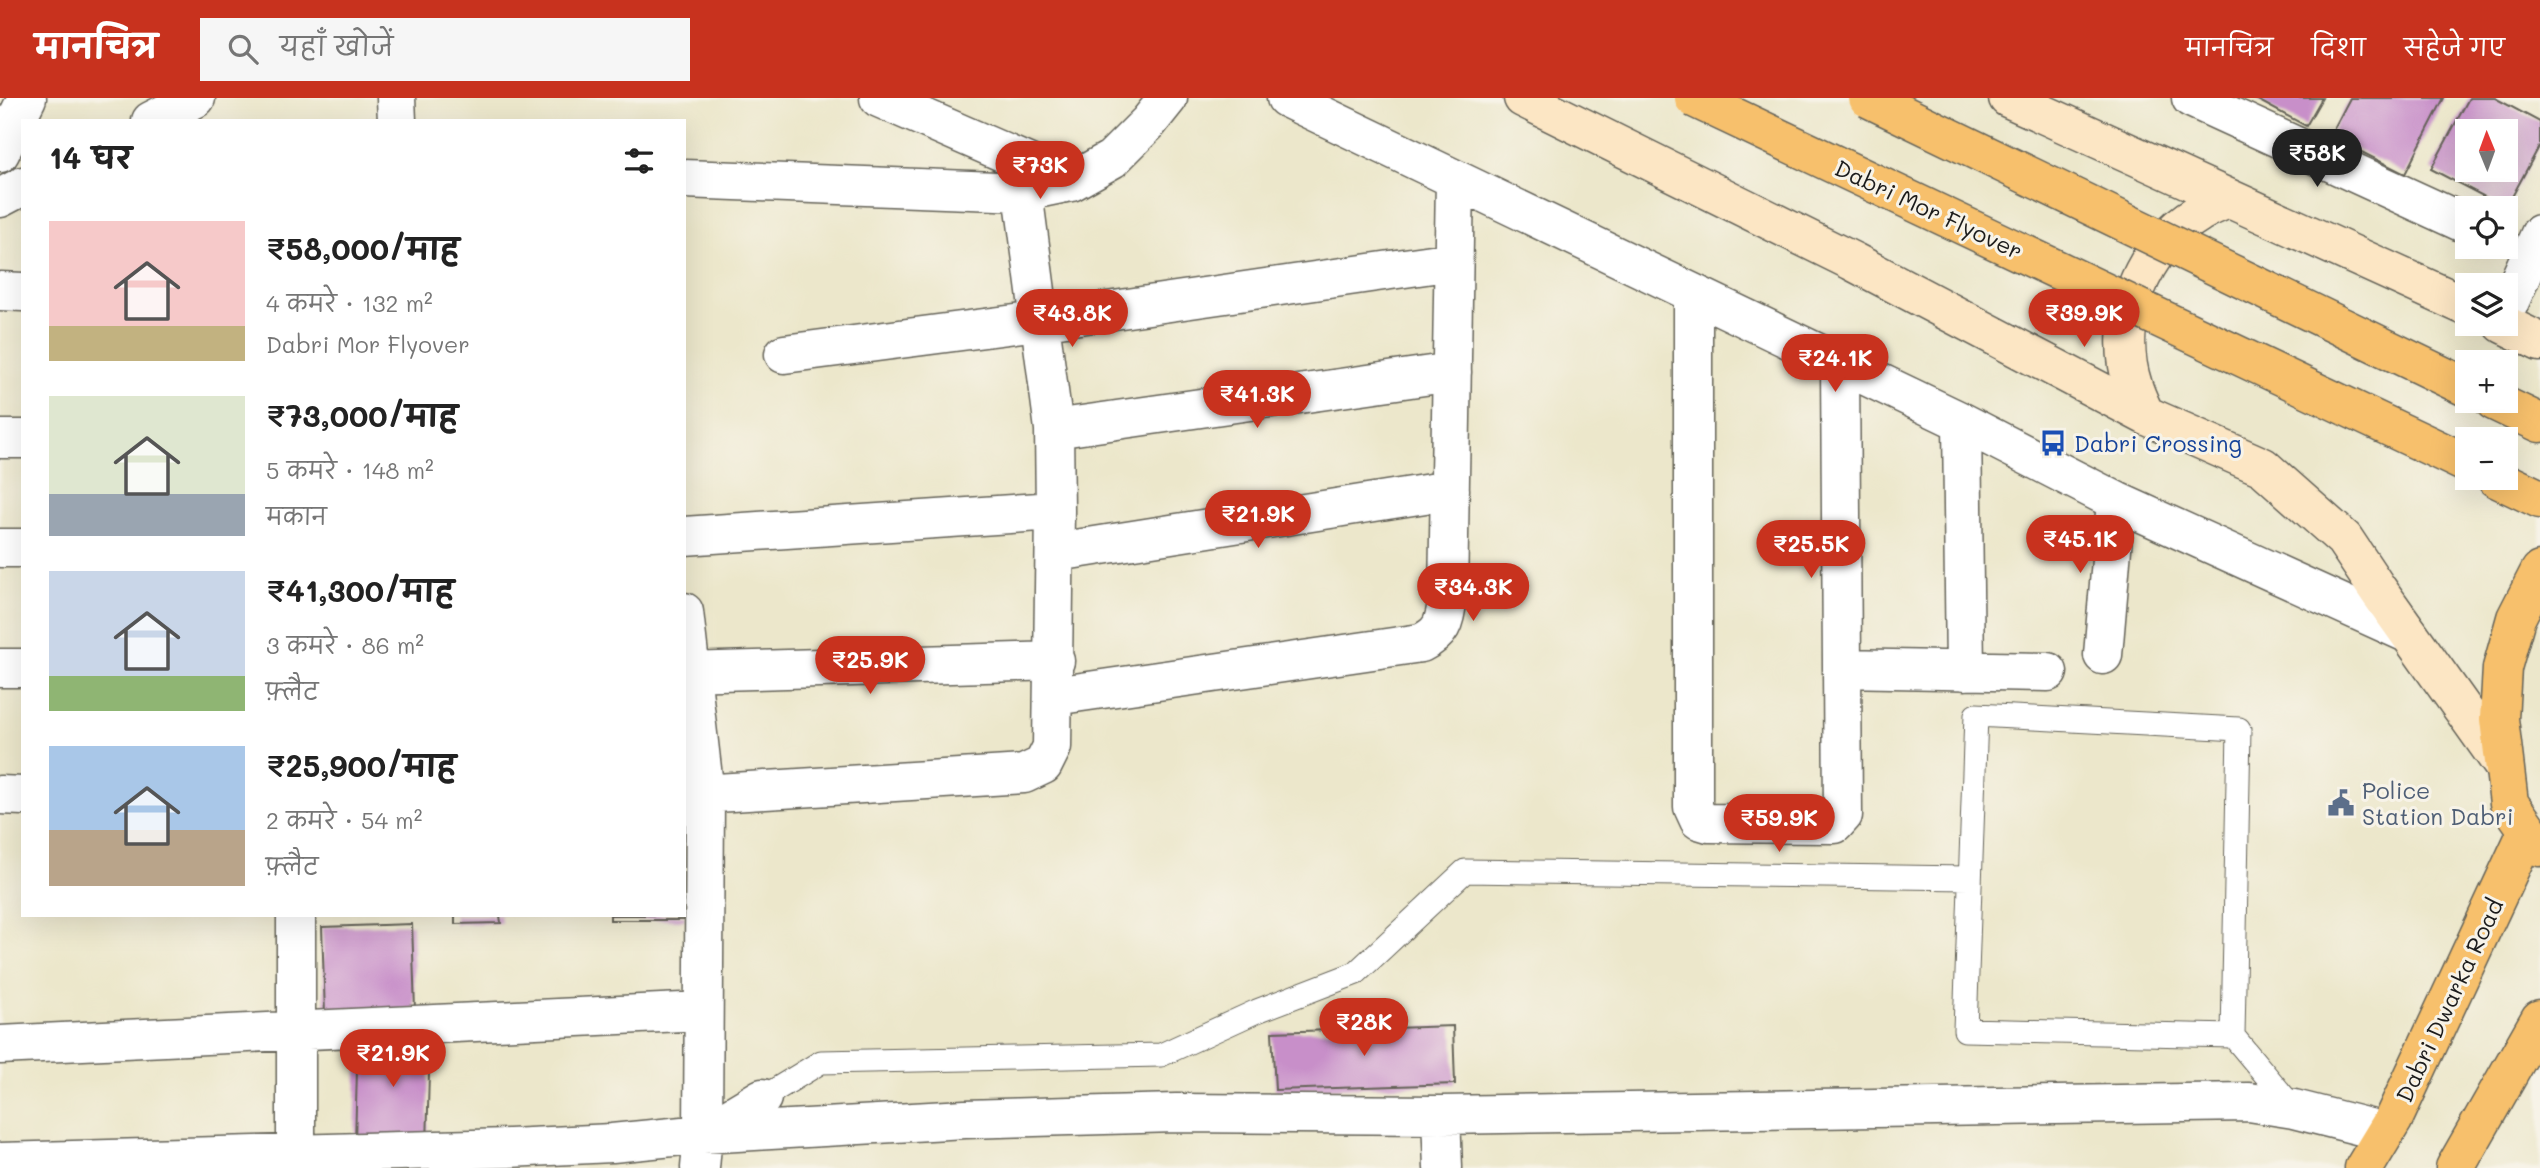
<!DOCTYPE html>
<html lang="hi">
<meta charset="utf-8">
<style>
:root{--surface:#fff;--page:#f6f6f6;--text:#222;--muted:#767676;--accent:#c8321e}
body{margin:0;font-family:Mali,"Playpen Sans Deva",sans-serif;background:var(--page);color:var(--text);height:100vh;display:flex;flex-direction:column;font-size:26px;white-space:nowrap}
*{box-sizing:border-box;margin:0}
p{font-size:23px;color:var(--muted)}
.icon{flex:none;width:38px;height:38px;fill:none;stroke:currentColor;stroke-width:2;stroke-linecap:round;stroke-linejoin:round}
.map{position:relative;flex:1;overflow:hidden}
.details{position:absolute;left:21px;top:21px;width:665px;height:798px;display:flex;flex-direction:column;background:var(--surface);border-radius:0px;box-shadow:0 7px 28px #0002}
.details>*{flex:none}
.needle{width:46px;rotate:359deg}
.fabs{position:absolute;left:2455px;top:21px;display:grid;gap:14px}
.fabs a{display:grid;place-items:center;width:63px;height:63px;border-radius:0px;background:var(--surface);box-shadow:0 7px 28px #0002;font-size:35px}
.price{position:absolute;translate:-50% -60px;padding:0 16px;border-radius:24px;background:var(--accent);color:#fff;font-size:23px;line-height:46px;filter:drop-shadow(0 2px 4px #0008)}
.price::after{content:'';position:absolute;left:50%;top:42px;width:21px;height:16px;margin-left:-10px;background:inherit;clip-path:polygon(0 0,100% 0,50% 100%)}
.price.on{background:#222;color:#fff}
ul{padding:0;list-style:none}
li{display:flex;align-items:center;gap:21px;height:175px;padding:0 28px}
li span{display:grid;place-items:center;flex:none;width:196px;height:140px;border-radius:0px;color:#555}
li>.icon{margin-inline-start:auto}
span .icon{width:84px;height:84px;fill:#fffc;stroke-width:1}
li b{font-size:30px}
h2{display:flex;justify-content:space-between;align-items:center;height:84px;padding:0 28px;font-size:30px}
header{display:flex;align-items:center;gap:42px;box-sizing:border-box;height:98px;padding:0 35px;background:var(--accent);color:#fff}
header strong{font-size:33px}
nav{display:flex;gap:38px;margin-inline-start:auto;font-size:24px}
.search{width:490px;height:63px;background:var(--page);display:flex;align-items:center;gap:18px;box-sizing:border-box;padding:0 24px;border-radius:0px;color:var(--muted);font-size:26px}
.map>svg:first-child{display:block}
</style>
<header>
<strong>मानचित्र</strong>
<div class="search"><svg class="icon" aria-label="search" viewBox="0 0 24 24"><circle cx="10" cy="10" r="6"/><path d="M15 15l6 6"/></svg>यहाँ खोजें</div>
<nav><a>मानचित्र</a><a>दिशा</a><a>सहेजे गए</a></nav>
</header>
<div class="map">
<svg width="2540" height="1070" viewBox="0 0 2540 1070">
<rect width="100%" height="100%" fill="#f7f3e8"/>
<filter id="ink" filterUnits="userSpaceOnUse"><feTurbulence type="fractalNoise" baseFrequency=".0143" numOctaves="2"/><feDisplacementMap in="SourceGraphic" scale="14" xChannelSelector="R" yChannelSelector="G"/><feConvolveMatrix kernelMatrix="1 2 1 2 8 2 1 2 1" color-interpolation-filters="sRGB"/></filter>
<filter id="wash" filterUnits="userSpaceOnUse"><feTurbulence type="fractalNoise" baseFrequency=".00686" numOctaves="4" result="noise"/><feDisplacementMap in="SourceGraphic" scale="28" xChannelSelector="R" yChannelSelector="G"/><feGaussianBlur stdDeviation="1.57" result="paint"/><feColorMatrix in="noise" values="0 0 0 0 0 0 0 0 0 0 0 0 0 0 0 0 0 1.4 0 .05"/><feComposite in="paint" operator="in"/></filter>
<g filter="url(#wash)">
<rect width="100%" height="100%" fill="#ece7cb"/>
<g id="blocks">
<path fill="#c88fc9" fill-rule="evenodd" d="M2254,0H2322L2306,28Z
M2350,0H2444L2405,76L2330,38Z
M2469,0H2495L2540,24V47L2506,110L2431,71ZM2468,33H2506V72H2468Z
M455,817H500L501,825L455,826Z
M610,817H684L685,822H610Z
M412,826L415,912L325,916L322,829Z
M1453,928L1455,986L1275,992L1272,934Z
M358,935L430,937L427,1048L355,1045Z"/>
</g>
</g>
<g filter="url(#ink)">
<use href="#blocks" fill-opacity="0" stroke="#656359" stroke-width="2"/>
<g fill="none" stroke-linecap="round" stroke-linejoin="round">
<g stroke="#656359" stroke-width="25">
<path id="service" d="M2233,938L1965,932L1976,617L2239,631L2233,938L2294,1011
M762,1000L821,964L1161,957L1257,913L1356,875L1465,773L1969,780"/>
</g>
<g stroke="#656359" stroke-width="41">
<path id="minor" d="M396,0L397,23
M879,0L1071,84L1112,61L1148,25L1168,0
M1286,0L1962,324L2116,403L2409,536
M2191,0L2468,127
M151,23L196,0
M0,55L27,0
M684,81L1023,94L1071,84
M1023,94L1054,331L1055,413
M0,100L23,88
M0,193L23,194
M1693,196V709L1699,722L1709,725L1835,726L1843,717L1840,266
M2506,212L2540,136
M784,256L1038,223L1453,163
M1962,324L1965,573
M1054,331L1452,274
M0,341H23
M684,438L1055,413L1052,649L1043,667L1024,676L684,697
M0,450H23
M1057,454L1450,392
M684,514L705,697L703,1036L700,1070
M2103,557L2116,403
M0,570H23
M1842,570L2048,574
M684,574L1055,563
M1054,598L1421,545C1444,534 1444,523 1448,499L1455,81
M0,697L23,698
M296,817V1070
M0,947L703,913
M1441,1017L1443,1070
M707,1033L762,1000
M0,1064L509,1050L612,1045L703,1036L965,1021L1176,1015L1441,1017L2249,1004L2294,1011L2385,1034"/>
</g>
<g stroke="#656359" stroke-width="41">
<path id="secondary" d="M1523,0L1852,163L2145,317L2263,369L2344,441L2378,492L2504,669
M2008,0L2468,209
M2503,226L2540,244
M2145,317C2141,308 2136,298 2133,288C2112,224 2141,149 2199,115C2208,109 2218,105 2228,101"/>
</g>
<g stroke="#656359" stroke-width="41">
<path id="primary" d="M2494,303L2540,325
M2496,380L2540,401
M2540,473L2516,520L2502,570L2499,621L2509,705L2540,749
M2364,1070L2393,1022L2528,732
M2455,1070L2540,921"/>
</g>
<use href="#service" stroke="#fff" stroke-width="23"/>
<use href="#minor" stroke="#fff" stroke-width="38"/>
<use href="#secondary" stroke="#fce6c4" stroke-width="38"/>
<use href="#primary" stroke="#f7c06c" stroke-width="38"/>
<g stroke="#656359" stroke-width="41" stroke-linecap="butt">
<path id="primary-bridge" d="M1694,0L2468,366
M1868,0L2468,290"/>
</g>
<use href="#primary-bridge" stroke="#f7c06c" stroke-width="38"/>
</g>
</g>
<defs>
<g id="bus-bare" transform="scale(2.1)"><path d="M-5-6H5V4H4V6H2V4H-2V6H-4V4H-5ZM-3.5-4V0h7V-4ZM-3.5 1.2v1.5H-2V1.2ZM2 1.2v1.5H3.5V1.2Z" fill="#1a4fb4" stroke="#f7f3e8" stroke-width="2.5" paint-order="stroke"/></g>
<g id="civic-bare" transform="scale(2.1)"><path d="M-.6-6.5H3V-4.5H.6V-3L4-1V1h2V6H-6V1h2V-1L-.6-3ZM-1.2 2.5V6h2.4V2.5Z" fill="#5c6f8a" stroke="#f7f3e8" stroke-width="2.5" paint-order="stroke"/></g>
</defs>
<g fill-rule="evenodd">
<use href="#bus-bare" x="2053" y="345"/>
<use href="#civic-bare" x="2341" y="705"/>
</g>
<g text-anchor="middle" dominant-baseline="central" stroke-width="6" stroke-linejoin="round" paint-order="stroke">
<g font-size="23" fill="#1c1c1c" stroke="#f7f3e8">
<text transform="translate(1929 111) rotate(25)">Dabri Mor Flyover</text>
<text transform="translate(2449 902) rotate(-65)">Dabri Dwarka Road</text>
</g>
<g font-size="23" fill="#164399" stroke="#f7f3e8" text-anchor="start">
<text x="2074" y="345">Dabri Crossing</text>
</g>
<g font-size="23" fill="#4e5e75" stroke="#f7f3e8" text-anchor="start">
<text x="2362" y="692">Police<tspan x="2362" dy="26">Station Dabri</tspan></text>
</g>
</g>
</svg>
<div class="fabs">
<a><svg class="needle" viewBox="-14 -14 28 28"><path d="M0-13l5 13h-10z" fill="#e53935"/><path d="M0 13l5-13h-10z" fill="#767676"/></svg></a>
<a><svg class="icon" aria-label="locate" viewBox="0 0 24 24"><circle cx="12" cy="12" r="6"/><path d="M12 2v4M12 18v4M2 12h4M18 12h4"/></svg></a>
<a><svg class="icon" aria-label="layers" viewBox="0 0 24 24"><path d="M12 4l9 5-9 5-9-5zM3 14l9 5 9-5"/></svg></a>
<a>+</a>
<a>−</a>
</div>
<b class="price on" style="left:2317px;top:91px">₹58K</b>
<b class="price" style="left:1040px;top:103px">₹73K</b>
<b class="price" style="left:1072px;top:251px">₹43.8K</b>
<b class="price" style="left:2084px;top:251px">₹39.9K</b>
<b class="price" style="left:1835px;top:296px">₹24.1K</b>
<b class="price" style="left:1257px;top:332px">₹41.3K</b>
<b class="price" style="left:1258px;top:452px">₹21.9K</b>
<b class="price" style="left:2080px;top:477px">₹45.1K</b>
<b class="price" style="left:1811px;top:482px">₹25.5K</b>
<b class="price" style="left:1473px;top:525px">₹34.3K</b>
<b class="price" style="left:870px;top:598px">₹25.9K</b>
<b class="price" style="left:1779px;top:756px">₹59.9K</b>
<b class="price" style="left:1364px;top:960px">₹28K</b>
<b class="price" style="left:393px;top:991px">₹21.9K</b>
<section class="details">
<h2>14 घर<svg class="icon" aria-label="filters" viewBox="0 0 24 24"><path d="M4 7h16M4 17h16"/><circle cx="9" cy="7" r="2"/><circle cx="15" cy="17" r="2"/></svg></h2>
<ul>
<li><span style="background:linear-gradient(#f6c9c9 75%,#c2b280 0)"><svg class="icon" aria-label="home" viewBox="0 0 24 24"><path d="M3 11l9-7 9 7M6 9v11h12V9"/></svg></span><div><b>₹58,000/माह</b><p>4 कमरे · 132 m²</p><p>Dabri Mor Flyover</p></div></li>
<li><span style="background:linear-gradient(#dfe7d0 70%,#9aa5b1 0)"><svg class="icon" aria-label="home" viewBox="0 0 24 24"><path d="M3 11l9-7 9 7M6 9v11h12V9"/></svg></span><div><b>₹73,000/माह</b><p>5 कमरे · 148 m²</p><p>मकान</p></div></li>
<li><span style="background:linear-gradient(#c9d6e8 75%,#8fb573 0)"><svg class="icon" aria-label="home" viewBox="0 0 24 24"><path d="M3 11l9-7 9 7M6 9v11h12V9"/></svg></span><div><b>₹41,300/माह</b><p>3 कमरे · 86 m²</p><p>फ़्लैट</p></div></li>
<li><span style="background:linear-gradient(#a9c7e8 60%,#b9a48a 0)"><svg class="icon" aria-label="home" viewBox="0 0 24 24"><path d="M3 11l9-7 9 7M6 9v11h12V9"/></svg></span><div><b>₹25,900/माह</b><p>2 कमरे · 54 m²</p><p>फ़्लैट</p></div></li>
</ul>
</section>
</div>
